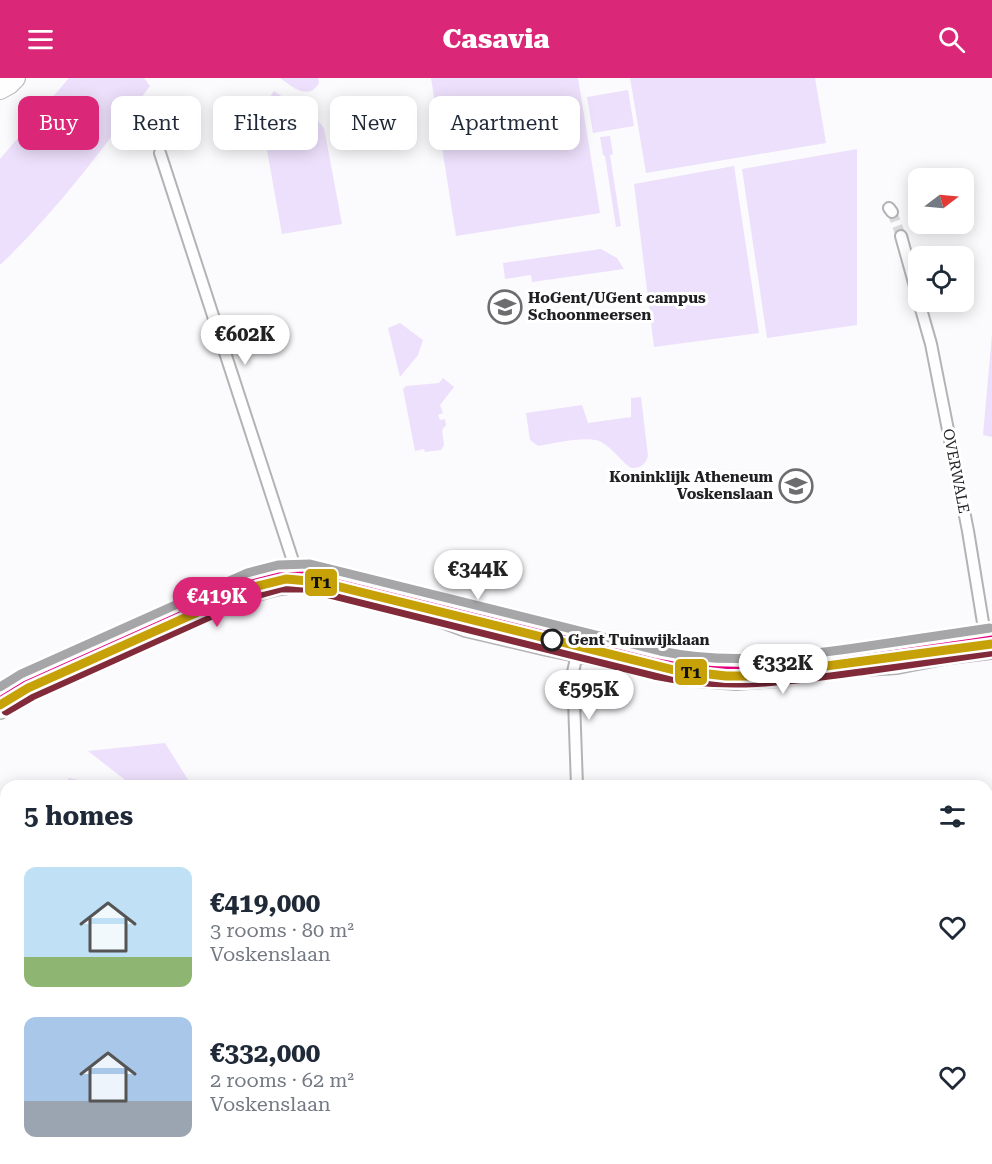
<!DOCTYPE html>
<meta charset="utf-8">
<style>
:root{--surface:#fff;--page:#f2f2f3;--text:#1f2937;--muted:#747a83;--accent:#db2777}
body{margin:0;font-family:"Roboto Serif",serif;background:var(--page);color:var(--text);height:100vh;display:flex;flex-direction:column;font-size:22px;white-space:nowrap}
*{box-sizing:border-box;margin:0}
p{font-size:20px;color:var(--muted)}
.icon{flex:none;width:33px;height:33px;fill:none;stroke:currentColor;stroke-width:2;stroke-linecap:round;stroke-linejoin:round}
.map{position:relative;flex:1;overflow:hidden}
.sheet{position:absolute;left:0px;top:702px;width:993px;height:384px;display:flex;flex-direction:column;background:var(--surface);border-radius:18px 18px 0 0;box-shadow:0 3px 15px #0003}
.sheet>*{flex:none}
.guide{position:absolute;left:18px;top:18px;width:600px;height:54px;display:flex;gap:12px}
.needle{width:39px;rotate:74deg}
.fabs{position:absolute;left:908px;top:90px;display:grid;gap:12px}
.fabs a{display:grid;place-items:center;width:66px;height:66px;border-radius:12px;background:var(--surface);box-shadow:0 3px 15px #0003;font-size:30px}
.price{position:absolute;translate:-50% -51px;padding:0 14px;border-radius:21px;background:#fff;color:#222;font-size:20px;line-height:39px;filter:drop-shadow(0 2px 3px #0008)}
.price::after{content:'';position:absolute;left:50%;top:36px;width:18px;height:14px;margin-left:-9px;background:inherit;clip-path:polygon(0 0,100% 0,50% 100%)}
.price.on{background:var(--accent);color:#fff}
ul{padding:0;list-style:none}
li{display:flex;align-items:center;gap:18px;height:150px;padding:0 24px}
li span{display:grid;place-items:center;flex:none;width:168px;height:120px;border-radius:12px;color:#555}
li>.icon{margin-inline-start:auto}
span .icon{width:72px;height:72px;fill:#fffc;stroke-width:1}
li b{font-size:26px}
h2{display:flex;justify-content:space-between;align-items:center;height:72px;padding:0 24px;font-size:26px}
.tag{padding:0 21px;border-radius:12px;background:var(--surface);box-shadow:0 3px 15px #0003;font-size:21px;line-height:54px}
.tag.on{background:var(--accent);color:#fff}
header{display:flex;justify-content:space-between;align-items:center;height:78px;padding:0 24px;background:var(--accent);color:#fff;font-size:27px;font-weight:800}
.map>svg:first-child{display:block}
</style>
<header><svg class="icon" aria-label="menu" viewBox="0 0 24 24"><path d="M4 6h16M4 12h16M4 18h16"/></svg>Casavia<svg class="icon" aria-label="search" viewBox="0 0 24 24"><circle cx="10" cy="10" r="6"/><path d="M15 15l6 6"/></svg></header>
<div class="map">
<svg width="992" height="1086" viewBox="0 0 992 1086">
<rect width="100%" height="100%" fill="#fbfafd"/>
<path fill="#ede0fc" d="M69,0H144L150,8C103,70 56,134 0,187V81Z
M280,0H318L319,5C309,23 292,9 280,0Z
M431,0H578L600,135L456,158Z
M630,0H815L826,65L646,95Z
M628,12L634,48L593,55L587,19Z
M274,13L317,42L324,50L342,146L282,156L258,22L261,18L268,22Z
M610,58L613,76L610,77L621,148L616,149L605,78L603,77L600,59Z
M857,71V247L767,260L742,91Z
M734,88L759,255L654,269L634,106Z
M601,171L617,180L624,191L532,204L531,197L505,201L503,185Z
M400,245L423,262L418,277L400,299L388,250Z
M992,256V359L983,357Z
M443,300L454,309L440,327L443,335L438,337L440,342L445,341L446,347L442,352L444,367L441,372L425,374L424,371L415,373L403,311L406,308L439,305Z
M641,319L648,378C645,387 641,390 631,390C621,383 614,372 603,365C590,356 553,366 538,368L530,362L526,335L582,327L588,345L631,339V320Z
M165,665L192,708H133L88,673Z
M68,700L85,703L95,708H69Z
M992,851V953L989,954L987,929V852Z
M837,1080H883L869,1086H841Z"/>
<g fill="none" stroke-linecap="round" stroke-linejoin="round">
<path stroke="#dad9dc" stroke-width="10" stroke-dasharray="10 5" stroke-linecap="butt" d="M892,134L901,158"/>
<g stroke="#b4b2b5" stroke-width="14">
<path id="street" d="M160,75L292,480L295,507
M889,130L892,134
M901,158L918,219
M919,224L931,266L968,453L986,563
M577,708L573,594L577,576
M987,780H992
M0,1028L6,1029
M987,1036L992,1034
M435,1080L443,1086
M824,1080L829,1086
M944,1080L948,1086
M588,1086L595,1080
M905,1086L917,1080"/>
</g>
<g stroke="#b4b2b5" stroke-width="18">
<path id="secondary" d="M429,528L607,572
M843,583L956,567
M0,633L36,611L242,521C269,510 291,504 319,510L434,539L466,551L547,570L697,601L736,604L778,601L848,591L897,588L949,578L992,573"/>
</g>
<g stroke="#b4b2b5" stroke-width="22">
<path id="highway" d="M0,11L9,6L15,0"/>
</g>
<use href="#street" stroke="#fefeff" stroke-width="10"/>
<use href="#secondary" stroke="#fefeff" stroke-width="15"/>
<use href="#highway" stroke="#fefeff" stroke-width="20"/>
<g stroke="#fff" stroke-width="14">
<path id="bus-1" d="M0,623L26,607L252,506L279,499L307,498L657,585C726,600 787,592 856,582C902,575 947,569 992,562"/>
</g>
<g stroke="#fff" stroke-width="14">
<path id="bus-2" d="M6,633L32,618L256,517L281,510H305L654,597C726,612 789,603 860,593C904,587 948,580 992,574"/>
</g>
<g stroke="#fff" stroke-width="14">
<path id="bus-3" d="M0,609L21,596L247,495L278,487L310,486L660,573C726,587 788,579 855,570C900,563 945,557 990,550"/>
</g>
<use href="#bus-1" stroke="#e6007e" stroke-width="9"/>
<use href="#bus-2" stroke="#822a3a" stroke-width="9"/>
<use href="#bus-3" stroke="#a6a5a7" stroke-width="9"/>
<g stroke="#fff" stroke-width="14">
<path id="tram-1" d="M0,627L28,610L254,509L286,501L320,504L674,592L726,598H751L992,566"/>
</g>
<use href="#tram-1" stroke="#c7a108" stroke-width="9"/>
</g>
<defs>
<g id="university-ring" transform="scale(1.725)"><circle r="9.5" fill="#fff" stroke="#6d6c6f" stroke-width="1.5"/><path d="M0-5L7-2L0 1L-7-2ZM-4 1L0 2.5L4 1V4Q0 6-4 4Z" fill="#6d6c6f"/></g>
<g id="school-ring" transform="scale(1.725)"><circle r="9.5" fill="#fff" stroke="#6d6c6f" stroke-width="1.5"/><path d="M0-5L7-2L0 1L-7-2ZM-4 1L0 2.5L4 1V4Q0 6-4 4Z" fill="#6d6c6f"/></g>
</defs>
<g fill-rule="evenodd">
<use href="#university-ring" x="505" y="229"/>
<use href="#school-ring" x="796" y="408"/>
</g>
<circle fill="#fff" stroke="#201f22" stroke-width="3" cx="552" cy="562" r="10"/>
<g text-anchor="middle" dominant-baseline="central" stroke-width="6" stroke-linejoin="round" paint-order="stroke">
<g font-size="15" font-weight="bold" fill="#201f22" stroke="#fff" text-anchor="start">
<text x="528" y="220">HoGent/UGent campus<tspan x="528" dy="17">Schoonmeersen</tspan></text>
<text x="773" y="399" text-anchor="end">Koninklijk Atheneum<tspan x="773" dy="17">Voskenslaan</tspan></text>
</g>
<g font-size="15" fill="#201f22" stroke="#fff">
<text transform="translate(956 393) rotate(79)">OVERWALE</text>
</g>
<g font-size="15" font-weight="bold" fill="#201f22" stroke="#fff" text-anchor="start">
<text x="568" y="562">Gent Tuinwijklaan</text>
</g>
</g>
<g stroke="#fff" stroke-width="2">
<rect x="304" y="490" width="34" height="29" rx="6" fill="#c7a108"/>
<rect x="674" y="580" width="34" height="28" rx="6" fill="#c7a108"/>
</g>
<g font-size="16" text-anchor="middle" font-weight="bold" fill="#111">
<text x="321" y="510">T1</text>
<text x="691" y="600">T1</text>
</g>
</svg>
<div class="fabs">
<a><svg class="needle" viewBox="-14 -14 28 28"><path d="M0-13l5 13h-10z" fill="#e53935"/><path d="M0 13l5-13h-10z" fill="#747a83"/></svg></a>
<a><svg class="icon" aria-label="locate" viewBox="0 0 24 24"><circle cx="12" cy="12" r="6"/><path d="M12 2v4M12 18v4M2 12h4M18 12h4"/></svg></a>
</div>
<b class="price" style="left:245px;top:288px">€602K</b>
<b class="price" style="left:478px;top:523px">€344K</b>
<b class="price on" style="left:217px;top:550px">€419K</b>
<b class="price" style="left:783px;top:617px">€332K</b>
<b class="price" style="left:589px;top:643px">€595K</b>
<div class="guide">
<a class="tag on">Buy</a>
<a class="tag">Rent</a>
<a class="tag">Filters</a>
<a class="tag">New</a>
<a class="tag">Apartment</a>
</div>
<section class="sheet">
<h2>5 homes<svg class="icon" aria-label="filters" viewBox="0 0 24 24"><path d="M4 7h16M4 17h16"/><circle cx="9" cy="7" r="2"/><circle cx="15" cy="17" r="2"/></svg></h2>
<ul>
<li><span style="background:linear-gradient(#bfe0f5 75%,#8fb573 0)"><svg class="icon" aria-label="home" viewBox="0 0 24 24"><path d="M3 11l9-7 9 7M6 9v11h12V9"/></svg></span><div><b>€419,000</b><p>3 rooms · 80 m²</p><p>Voskenslaan</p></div><svg class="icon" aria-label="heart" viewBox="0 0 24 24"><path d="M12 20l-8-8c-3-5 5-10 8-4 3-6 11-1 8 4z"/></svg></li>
<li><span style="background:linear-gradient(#a9c7e8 70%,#9aa5b1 0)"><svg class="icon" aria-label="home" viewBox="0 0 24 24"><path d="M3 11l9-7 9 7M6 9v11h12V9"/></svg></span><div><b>€332,000</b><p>2 rooms · 62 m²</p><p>Voskenslaan</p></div><svg class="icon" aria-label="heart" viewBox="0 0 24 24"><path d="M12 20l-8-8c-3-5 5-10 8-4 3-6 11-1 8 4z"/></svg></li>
</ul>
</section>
</div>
